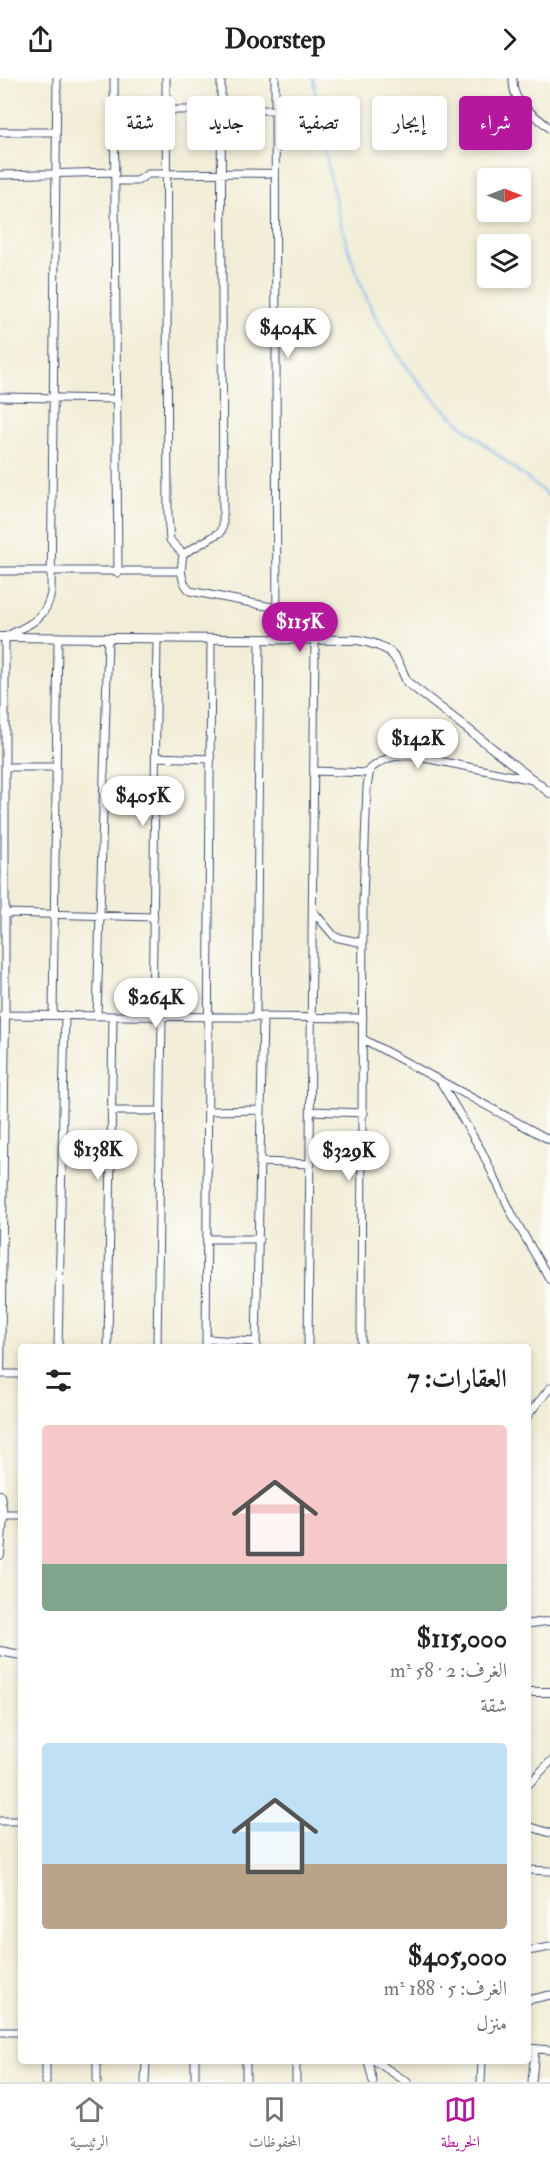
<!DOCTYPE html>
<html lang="ar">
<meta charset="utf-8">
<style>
:root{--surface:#fff;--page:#f2f2f2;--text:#222;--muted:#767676;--line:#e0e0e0;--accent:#b5179e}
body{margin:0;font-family:"IM FELL Double Pica",Amiri,serif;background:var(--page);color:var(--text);direction:rtl;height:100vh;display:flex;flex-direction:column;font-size:22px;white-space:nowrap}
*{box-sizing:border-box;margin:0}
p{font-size:20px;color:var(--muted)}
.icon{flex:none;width:33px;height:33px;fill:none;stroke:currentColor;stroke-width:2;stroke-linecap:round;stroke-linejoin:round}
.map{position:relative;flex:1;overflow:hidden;direction:ltr}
.panel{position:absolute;left:18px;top:1266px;width:513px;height:720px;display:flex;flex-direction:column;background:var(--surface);border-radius:6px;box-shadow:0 3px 9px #0003;direction:rtl}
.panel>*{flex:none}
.guide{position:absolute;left:18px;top:18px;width:514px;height:54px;direction:rtl;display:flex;gap:12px}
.needle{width:39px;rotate:90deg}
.buttons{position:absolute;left:477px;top:90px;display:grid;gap:12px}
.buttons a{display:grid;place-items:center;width:54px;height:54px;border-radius:6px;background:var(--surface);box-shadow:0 3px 9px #0003;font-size:30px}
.price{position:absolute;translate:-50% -51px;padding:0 14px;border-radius:21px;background:#fff;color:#222;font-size:20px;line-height:39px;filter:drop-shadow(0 2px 3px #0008)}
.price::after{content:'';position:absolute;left:50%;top:36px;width:18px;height:14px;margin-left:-9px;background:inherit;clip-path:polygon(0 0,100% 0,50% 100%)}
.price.current{background:var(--accent);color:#fff}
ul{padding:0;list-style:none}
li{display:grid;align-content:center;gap:12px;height:318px;padding:0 24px}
li span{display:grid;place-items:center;height:186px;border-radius:6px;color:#555}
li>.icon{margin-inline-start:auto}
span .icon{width:108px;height:108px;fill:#fffc;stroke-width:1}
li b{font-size:26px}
h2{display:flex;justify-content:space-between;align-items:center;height:72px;padding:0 24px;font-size:26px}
.pill{padding:0 21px;border-radius:6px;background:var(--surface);box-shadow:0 3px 9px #0003;font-size:21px;line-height:54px}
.pill.current{background:var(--accent);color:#fff}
header{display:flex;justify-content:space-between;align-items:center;height:78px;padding:0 24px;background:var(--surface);font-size:27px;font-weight:800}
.dock{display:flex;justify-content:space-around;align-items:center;height:84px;border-top:2px solid var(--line);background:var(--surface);font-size:16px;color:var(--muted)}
.dock a{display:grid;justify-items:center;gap:3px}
.dock .current{color:var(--accent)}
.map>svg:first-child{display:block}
</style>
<header><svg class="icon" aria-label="forward" viewBox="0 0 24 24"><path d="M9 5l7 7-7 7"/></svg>Doorstep<svg class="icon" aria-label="share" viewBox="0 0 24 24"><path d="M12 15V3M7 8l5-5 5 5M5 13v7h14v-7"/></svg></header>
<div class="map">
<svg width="550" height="2004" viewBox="0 0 550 2004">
<rect width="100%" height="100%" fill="#fdfcf7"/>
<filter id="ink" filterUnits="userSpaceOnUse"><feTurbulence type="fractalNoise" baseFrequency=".0167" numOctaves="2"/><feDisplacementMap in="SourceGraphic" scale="12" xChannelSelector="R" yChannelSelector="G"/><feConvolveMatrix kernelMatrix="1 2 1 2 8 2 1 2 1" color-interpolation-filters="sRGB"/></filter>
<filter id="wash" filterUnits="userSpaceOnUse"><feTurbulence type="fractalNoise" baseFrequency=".008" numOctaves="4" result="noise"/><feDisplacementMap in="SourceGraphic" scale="24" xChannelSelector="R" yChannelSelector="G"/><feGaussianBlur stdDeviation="1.35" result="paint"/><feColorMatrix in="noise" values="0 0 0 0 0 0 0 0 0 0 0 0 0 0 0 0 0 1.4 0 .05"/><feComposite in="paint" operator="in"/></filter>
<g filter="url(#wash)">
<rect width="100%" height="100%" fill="#f1edd6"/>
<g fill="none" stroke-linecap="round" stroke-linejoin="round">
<path stroke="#81b6f0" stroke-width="2" d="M313,0C333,118 347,232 435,322C467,355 514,389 550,419"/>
</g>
</g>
<g filter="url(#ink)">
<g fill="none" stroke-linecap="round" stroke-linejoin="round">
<g stroke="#3b4c70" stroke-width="9">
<path id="minor" d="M114,0L118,495
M166,0L168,438L170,462L183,476
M221,0L223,447L221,454L183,476C181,491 179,501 190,513L277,530
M275,0L277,562
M513,0C512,29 533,33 550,51
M115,32H275
M0,54H56
M0,97L115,94
M115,103H137L148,96L275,95
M0,319L117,321
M0,493H181
M156,679L211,681
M5,689H56
M314,693L369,695
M313,833L335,859L363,865
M4,835L154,839
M3,937L363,940
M5,937V559C28,547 46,542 51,515L57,0
M53,937L58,559
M97,938L108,560
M256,938L260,561
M152,939L157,560
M363,961L550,1062
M440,1003L481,1072L514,1140L550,1202
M111,1033H160
M209,1033L261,1032
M312,1033L364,1035
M260,1084L311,1086
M208,1161H259
M206,1261L256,1264
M58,1269L65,937
M108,1269L113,938
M157,1269L162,939
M206,1269L211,561
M256,1269L263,938
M308,1269L315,562
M361,1269L363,822L367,709L370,691C386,679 394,677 414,678L533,702
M0,1296H21
M528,1337L550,1310
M3,1437H21
M528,1546L550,1543
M528,1707L550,1684
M0,1743H21
M528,1748L550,1755
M528,1792L550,1793
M528,1873L550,1869
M528,1922L550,1917
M0,1954H21
M528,1970L550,1972
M195,1983V2004
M296,1983V2004
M368,1983L373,2004
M375,1983L407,2004
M46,2004V1983
M97,2004V1983
M145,2004L146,1983
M246,2004V1983
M481,2004L482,1983
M532,2004L535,1971"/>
</g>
<g stroke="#3b4c70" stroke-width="10">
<path id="tertiary" d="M0,559L358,562C391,569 394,573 407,604L550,715
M0,1296L5,937
M0,1417L3,1437L0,1477
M0,1573L21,1577
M528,1614H550"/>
</g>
<use href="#minor" stroke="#fff" stroke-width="7"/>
<use href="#tertiary" stroke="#fff" stroke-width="8"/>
</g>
</g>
</svg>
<div class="buttons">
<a><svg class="needle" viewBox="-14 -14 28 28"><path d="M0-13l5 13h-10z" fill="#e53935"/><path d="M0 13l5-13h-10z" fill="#767676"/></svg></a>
<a><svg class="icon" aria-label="layers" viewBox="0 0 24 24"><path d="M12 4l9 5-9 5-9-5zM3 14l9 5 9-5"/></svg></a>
</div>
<b class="price" style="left:288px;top:281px">$404K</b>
<b class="price current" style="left:300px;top:575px">$115K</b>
<b class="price" style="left:418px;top:692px">$142K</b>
<b class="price" style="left:143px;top:749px">$405K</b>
<b class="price" style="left:156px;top:951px">$264K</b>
<b class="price" style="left:98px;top:1103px">$138K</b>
<b class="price" style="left:349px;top:1104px">$329K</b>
<div class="guide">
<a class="pill current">شراء</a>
<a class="pill">إيجار</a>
<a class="pill">تصفية</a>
<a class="pill">جديد</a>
<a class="pill">شقة</a>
</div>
<section class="panel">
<h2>العقارات: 7<svg class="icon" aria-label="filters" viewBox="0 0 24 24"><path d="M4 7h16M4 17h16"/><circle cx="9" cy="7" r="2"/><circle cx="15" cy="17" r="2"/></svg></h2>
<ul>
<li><span style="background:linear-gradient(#f6c9c9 75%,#7fa58c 0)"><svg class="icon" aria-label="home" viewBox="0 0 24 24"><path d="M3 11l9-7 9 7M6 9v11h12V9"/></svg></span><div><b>$115,000</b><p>الغرف: 2 · 58 m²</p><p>شقة</p></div></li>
<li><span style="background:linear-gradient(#bfe0f5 65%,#b9a48a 0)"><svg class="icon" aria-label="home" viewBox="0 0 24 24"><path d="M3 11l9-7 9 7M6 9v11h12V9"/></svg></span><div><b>$405,000</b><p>الغرف: 5 · 188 m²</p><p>منزل</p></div></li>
</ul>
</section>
</div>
<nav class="dock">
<a class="current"><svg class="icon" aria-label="map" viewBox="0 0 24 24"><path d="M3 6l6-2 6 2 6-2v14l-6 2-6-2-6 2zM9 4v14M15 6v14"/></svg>الخريطة</a>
<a><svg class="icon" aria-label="saved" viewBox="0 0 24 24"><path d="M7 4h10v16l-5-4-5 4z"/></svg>المحفوظات</a>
<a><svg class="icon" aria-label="home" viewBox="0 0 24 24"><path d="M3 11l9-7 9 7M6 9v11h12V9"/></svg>الرئيسية</a>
</nav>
